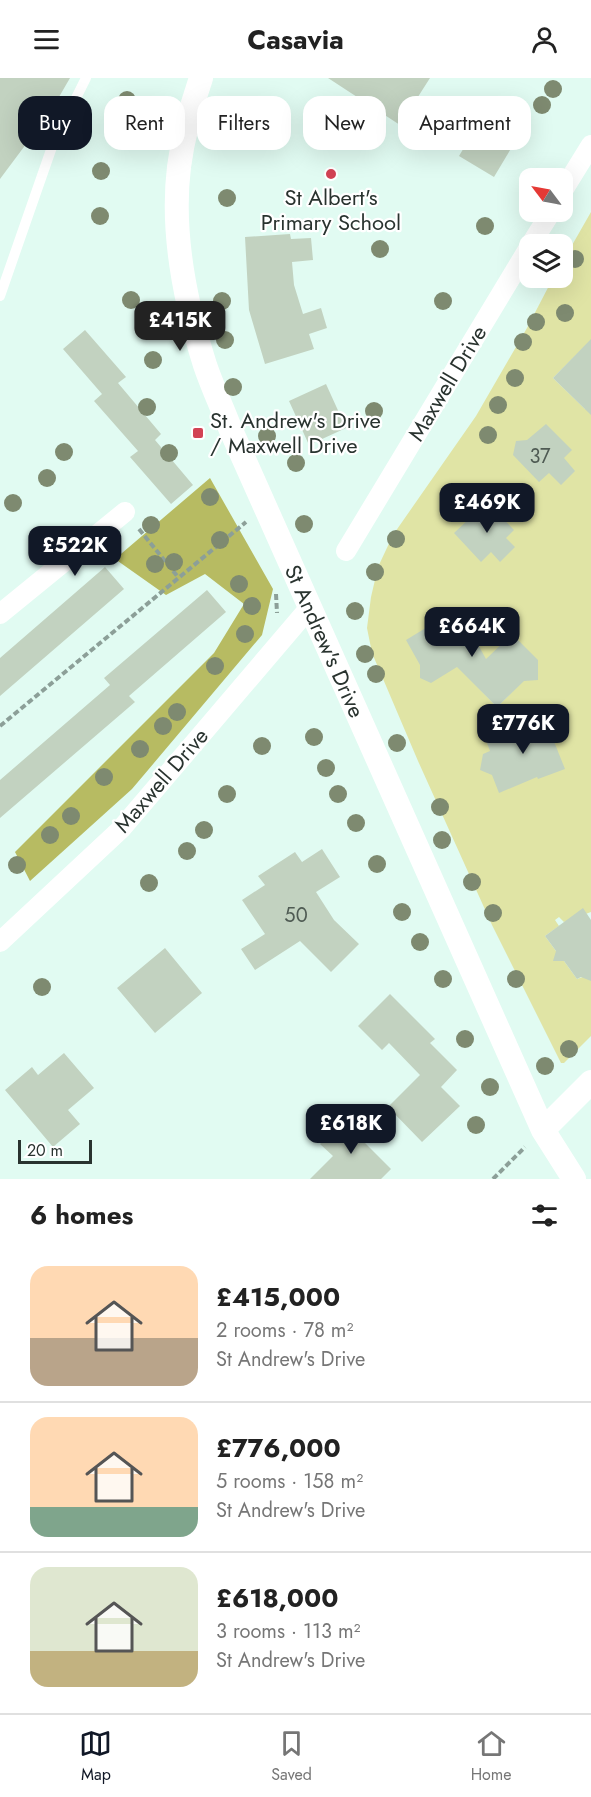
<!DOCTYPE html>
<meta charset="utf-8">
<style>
:root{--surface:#fff;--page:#f2f2f2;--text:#222;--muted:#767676;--line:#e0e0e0;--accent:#111827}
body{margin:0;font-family:Jost,sans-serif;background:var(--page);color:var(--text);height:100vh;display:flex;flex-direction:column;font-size:22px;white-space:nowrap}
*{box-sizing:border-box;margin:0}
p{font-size:20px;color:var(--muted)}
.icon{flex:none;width:33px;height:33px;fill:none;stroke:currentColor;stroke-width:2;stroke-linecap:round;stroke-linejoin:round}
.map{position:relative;height:1101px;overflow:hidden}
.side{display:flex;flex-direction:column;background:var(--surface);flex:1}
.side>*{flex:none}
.banner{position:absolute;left:18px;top:18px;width:555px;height:54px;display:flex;gap:12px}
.needle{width:39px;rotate:302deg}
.tools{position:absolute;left:519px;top:90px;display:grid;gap:12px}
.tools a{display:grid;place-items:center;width:54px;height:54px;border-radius:12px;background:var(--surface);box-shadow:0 6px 24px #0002;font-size:30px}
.scale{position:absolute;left:18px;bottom:15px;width:74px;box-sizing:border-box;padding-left:6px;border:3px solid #29332f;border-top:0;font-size:16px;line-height:21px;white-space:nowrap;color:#29332f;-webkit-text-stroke:4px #fff;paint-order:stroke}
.price{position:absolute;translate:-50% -51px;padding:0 14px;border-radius:12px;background:var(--accent);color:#fff;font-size:20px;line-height:39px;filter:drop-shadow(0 2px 3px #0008)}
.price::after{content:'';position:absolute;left:50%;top:36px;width:18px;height:14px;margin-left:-9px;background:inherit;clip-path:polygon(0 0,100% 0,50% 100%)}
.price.active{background:#222;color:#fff}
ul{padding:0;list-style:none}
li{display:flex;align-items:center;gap:18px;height:150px;padding:0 30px}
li+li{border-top:2px solid var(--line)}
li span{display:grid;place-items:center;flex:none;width:168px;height:120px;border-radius:18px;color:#555}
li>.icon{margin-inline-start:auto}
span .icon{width:72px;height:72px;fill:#fffc;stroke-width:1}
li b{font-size:26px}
h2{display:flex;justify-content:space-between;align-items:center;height:72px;padding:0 30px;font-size:26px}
.pill{padding:0 21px;border-radius:18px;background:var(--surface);box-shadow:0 6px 24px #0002;font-size:21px;line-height:54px}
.pill.active{background:var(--accent);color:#fff}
header{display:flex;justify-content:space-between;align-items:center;height:78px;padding:0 30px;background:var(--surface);font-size:27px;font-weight:700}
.dock{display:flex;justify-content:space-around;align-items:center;height:84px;border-top:2px solid var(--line);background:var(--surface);font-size:16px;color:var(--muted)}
.dock a{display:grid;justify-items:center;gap:3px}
.dock .active{color:var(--accent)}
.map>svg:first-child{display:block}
</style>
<header><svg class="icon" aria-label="menu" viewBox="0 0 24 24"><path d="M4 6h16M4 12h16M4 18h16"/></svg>Casavia<svg class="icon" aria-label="person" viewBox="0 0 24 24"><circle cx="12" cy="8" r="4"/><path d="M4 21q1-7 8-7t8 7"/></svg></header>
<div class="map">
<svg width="591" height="1101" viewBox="0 0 591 1101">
<rect width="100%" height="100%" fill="#e1fbf2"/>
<path fill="#e0e4a5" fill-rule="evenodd" d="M591,134V262L553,300L585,331L591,326V834L564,844L559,839L555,842L559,848L545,858L556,873L559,883H564L577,901L591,896V958L564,985H561L492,847L418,683L372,575L367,550L371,519L378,489L393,457L476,338L527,250L553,200H562L563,183ZM471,602L519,607L497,629Z"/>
<path fill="#b7bb62" d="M210,400L273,511L262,557L132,711L30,803L15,774L214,575L244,526L205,496L166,517L115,481Z"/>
<path fill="#c2d2c0" d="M0,0H70L52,31L53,30L0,101Z
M328,0H430L400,47Z
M490,26L525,47L494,99L459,78Z
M290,156L291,161L311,160L313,182L292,184L294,207L303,236L321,230L327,250L309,256L314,271L265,286L249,232L245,159Z
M85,252L126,299L118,305L161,356L155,362L193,407L171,426L130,379L138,373L94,323L102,316L63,271Z
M591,261V337L553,300Z
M326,306L346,350L309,367L289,323Z
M546,346L572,372L564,380L575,393L561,407L549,395L539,404L513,377L516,363L527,362Z
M487,424L514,452L506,460L515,469L500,484L491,474L481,484L454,455Z
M105,489L124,511L0,618V580Z
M207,512L226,534L129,618L135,624L0,740V702L110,607L104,600Z
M428,533L442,541L446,538L447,541L460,534L486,581L512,556L538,582V602L524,603L497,629L457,589L431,605L420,600V587L406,562L429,548Z
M546,639L548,644L559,648L553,661L565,691L538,701L537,699L499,715L492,697L480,692L483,676L490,673L487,665L498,661L497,659Z
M322,771L340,799L316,814L334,842L359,866L331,894L300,863L255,892L241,871L265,856L242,822L265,807L258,798L295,774L302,784Z
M583,830L591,842V903L581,899L577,901L564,883H553L556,873L545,858Z
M165,870L202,915L155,955L117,910Z
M390,916L435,961L430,965L457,992L441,1009L460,1028L422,1064L388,1029L420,997L389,965L382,972L358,948Z
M64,975L94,1010L68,1032L80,1046L53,1069L5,1012L32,989L38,997Z
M352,1035L367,1050L358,1058L391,1091L381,1101H310L333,1078L320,1066Z"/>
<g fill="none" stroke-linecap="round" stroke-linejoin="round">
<path stroke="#8c9f98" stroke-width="4" stroke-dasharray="6 3" stroke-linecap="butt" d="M139,451L178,499
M276,516L277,535
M0,648L246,444
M493,1101L525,1069"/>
<path stroke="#fff" stroke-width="10" d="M0,218L53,66L86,0"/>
<path stroke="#fff" stroke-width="20" d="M562,114L591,67
M531,166L551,134
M346,473L530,168
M0,536L125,434
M0,864L121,751L310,529"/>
<path stroke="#fff" stroke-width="24" d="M201,0C191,29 183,58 179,89C171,154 185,224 205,287C212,308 222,329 230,350L543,1052L574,1101
M543,1052L591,1004"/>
</g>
<g fill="#7e8a70">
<circle cx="553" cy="11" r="9"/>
<circle cx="127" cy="22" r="9"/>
<circle cx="542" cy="27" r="9"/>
<circle cx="223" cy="44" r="9"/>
<circle cx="101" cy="93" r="9"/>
<circle cx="227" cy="120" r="9"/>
<circle cx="100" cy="138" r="9"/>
<circle cx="485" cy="148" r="9"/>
<circle cx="380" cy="171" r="9"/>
<circle cx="575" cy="181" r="9"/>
<circle cx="131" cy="222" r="9"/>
<circle cx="222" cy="223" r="9"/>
<circle cx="443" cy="223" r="9"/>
<circle cx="565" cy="235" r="9"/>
<circle cx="536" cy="244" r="9"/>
<circle cx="225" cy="262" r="9"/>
<circle cx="523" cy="264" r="9"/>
<circle cx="153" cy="282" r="9"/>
<circle cx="515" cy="300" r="9"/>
<circle cx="233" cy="309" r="9"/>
<circle cx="498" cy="327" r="9"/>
<circle cx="147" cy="329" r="9"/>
<circle cx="374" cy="333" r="9"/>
<circle cx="488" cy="357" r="9"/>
<circle cx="267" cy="358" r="9"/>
<circle cx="64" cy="374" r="9"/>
<circle cx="169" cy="375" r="9"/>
<circle cx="296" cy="385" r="9"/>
<circle cx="47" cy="400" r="9"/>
<circle cx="210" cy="419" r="9"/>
<circle cx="13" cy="425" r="9"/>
<circle cx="304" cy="446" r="9"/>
<circle cx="151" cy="447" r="9"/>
<circle cx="396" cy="461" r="9"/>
<circle cx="220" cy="462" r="9"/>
<circle cx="174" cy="484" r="9"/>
<circle cx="155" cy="486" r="9"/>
<circle cx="375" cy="494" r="9"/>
<circle cx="239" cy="506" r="9"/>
<circle cx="252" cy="528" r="9"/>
<circle cx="355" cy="533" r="9"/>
<circle cx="245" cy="556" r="9"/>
<circle cx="365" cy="576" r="9"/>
<circle cx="215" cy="588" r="9"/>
<circle cx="376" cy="596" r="9"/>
<circle cx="177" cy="634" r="9"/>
<circle cx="163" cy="648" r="9"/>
<circle cx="314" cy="659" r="9"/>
<circle cx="397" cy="665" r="9"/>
<circle cx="262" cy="668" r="9"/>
<circle cx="140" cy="671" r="9"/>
<circle cx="326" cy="690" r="9"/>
<circle cx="104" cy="699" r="9"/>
<circle cx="227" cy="716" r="9"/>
<circle cx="338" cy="716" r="9"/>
<circle cx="440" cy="729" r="9"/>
<circle cx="71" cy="738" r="9"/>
<circle cx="356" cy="745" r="9"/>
<circle cx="204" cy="752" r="9"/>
<circle cx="50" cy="757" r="9"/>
<circle cx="442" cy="762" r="9"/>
<circle cx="187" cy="773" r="9"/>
<circle cx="377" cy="786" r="9"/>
<circle cx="17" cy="787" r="9"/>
<circle cx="472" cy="804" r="9"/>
<circle cx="149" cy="805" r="9"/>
<circle cx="402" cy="834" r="9"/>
<circle cx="493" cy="835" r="9"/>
<circle cx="420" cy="864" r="9"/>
<circle cx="443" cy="901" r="9"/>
<circle cx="516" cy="901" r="9"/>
<circle cx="42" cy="909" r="9"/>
<circle cx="465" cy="961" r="9"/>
<circle cx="569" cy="971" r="9"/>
<circle cx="545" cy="988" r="9"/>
<circle cx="490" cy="1009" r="9"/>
<circle cx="476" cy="1047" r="9"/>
</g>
<g fill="#d24254" stroke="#fff" stroke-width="2">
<circle cx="331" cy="96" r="6"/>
<rect x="192" y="349" width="12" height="12" rx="3"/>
</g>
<g text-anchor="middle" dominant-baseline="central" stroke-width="4.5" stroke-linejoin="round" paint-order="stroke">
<g font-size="20" fill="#4f5b53">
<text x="540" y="378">37</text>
<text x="296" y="837">50</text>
</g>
<g font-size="22" fill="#29332f" stroke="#fff">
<text x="331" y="119">St Albert's<tspan x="331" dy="25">Primary School</tspan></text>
<text x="210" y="342" text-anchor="start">St. Andrew's Drive<tspan x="210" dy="25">/ Maxwell Drive</tspan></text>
</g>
<g font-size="22" fill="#29332f" stroke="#fff">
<text transform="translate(447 305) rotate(-59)">Maxwell Drive</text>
<text transform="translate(325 563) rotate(66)">St Andrew's Drive</text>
<text transform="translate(161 702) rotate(-49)">Maxwell Drive</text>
</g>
</g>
</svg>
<div class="tools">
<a><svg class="needle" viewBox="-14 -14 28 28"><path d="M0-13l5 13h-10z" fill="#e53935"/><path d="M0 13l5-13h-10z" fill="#767676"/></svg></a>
<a><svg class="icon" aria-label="layers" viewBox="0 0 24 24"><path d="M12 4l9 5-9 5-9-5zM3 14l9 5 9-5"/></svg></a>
</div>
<div class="scale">20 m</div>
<b class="price active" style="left:180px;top:274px">£415K</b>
<b class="price" style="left:487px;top:456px">£469K</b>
<b class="price" style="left:75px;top:499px">£522K</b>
<b class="price" style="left:472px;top:580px">£664K</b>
<b class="price" style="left:523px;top:677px">£776K</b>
<b class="price" style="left:351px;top:1077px">£618K</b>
<div class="banner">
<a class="pill active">Buy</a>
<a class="pill">Rent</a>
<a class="pill">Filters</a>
<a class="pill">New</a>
<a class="pill">Apartment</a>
</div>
</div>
<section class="side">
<h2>6 homes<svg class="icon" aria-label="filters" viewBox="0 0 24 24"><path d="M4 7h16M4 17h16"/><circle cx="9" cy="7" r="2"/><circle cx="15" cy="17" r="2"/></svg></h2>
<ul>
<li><span style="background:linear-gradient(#ffd9b3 60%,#b9a48a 0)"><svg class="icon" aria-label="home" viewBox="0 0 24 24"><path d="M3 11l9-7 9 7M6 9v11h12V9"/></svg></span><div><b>£415,000</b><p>2 rooms · 78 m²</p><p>St Andrew's Drive</p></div></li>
<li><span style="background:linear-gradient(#ffd9b3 75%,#7fa58c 0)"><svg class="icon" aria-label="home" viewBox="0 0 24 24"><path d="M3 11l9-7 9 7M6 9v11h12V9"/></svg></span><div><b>£776,000</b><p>5 rooms · 158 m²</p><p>St Andrew's Drive</p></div></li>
<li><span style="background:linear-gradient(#dfe7d0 70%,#c2b280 0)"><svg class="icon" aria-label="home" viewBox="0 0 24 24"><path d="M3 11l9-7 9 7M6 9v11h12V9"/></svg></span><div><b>£618,000</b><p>3 rooms · 113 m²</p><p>St Andrew's Drive</p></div></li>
</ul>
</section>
<nav class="dock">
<a class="active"><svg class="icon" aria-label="map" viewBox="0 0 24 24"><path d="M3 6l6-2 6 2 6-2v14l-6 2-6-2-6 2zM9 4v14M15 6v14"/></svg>Map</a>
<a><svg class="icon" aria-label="saved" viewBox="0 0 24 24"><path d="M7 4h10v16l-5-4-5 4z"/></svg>Saved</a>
<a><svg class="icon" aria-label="home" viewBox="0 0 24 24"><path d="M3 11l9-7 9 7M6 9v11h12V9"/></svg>Home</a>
</nav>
